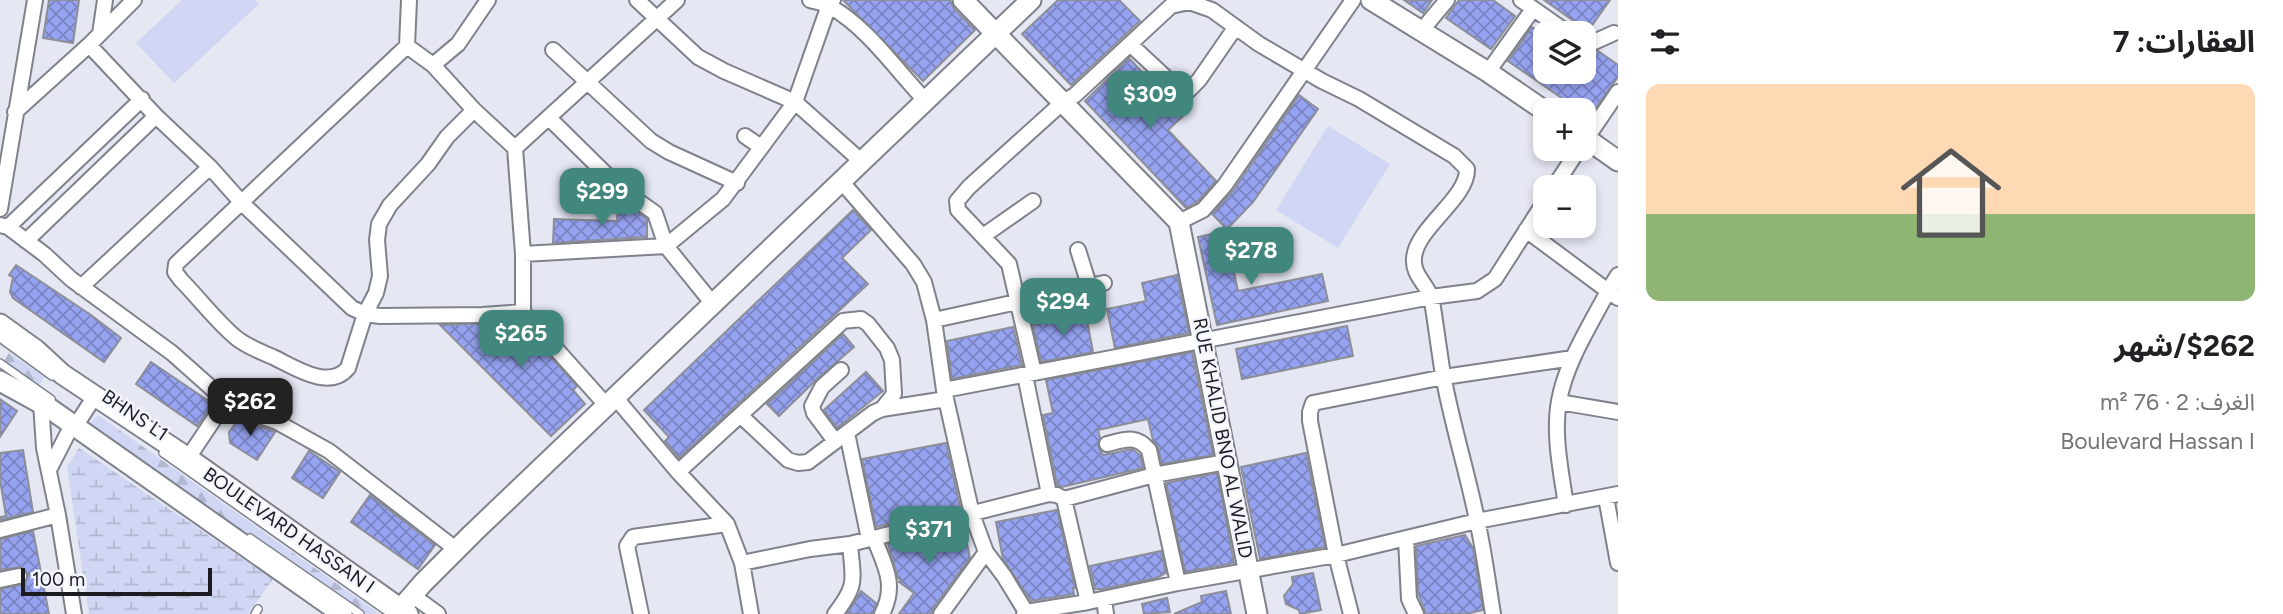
<!DOCTYPE html>
<html lang="ar">
<meta charset="utf-8">
<style>
:root{--surface:#fff;--page:#f2f2f2;--text:#202124;--muted:#757577;--accent:#42877d}
body{margin:0;font-family:Figtree,"Noto Sans Arabic",sans-serif;background:var(--page);color:var(--text);direction:rtl;height:100vh;display:flex;flex-direction:column;font-size:26px;white-space:nowrap}
*{box-sizing:border-box;margin:0}
p{font-size:23px;color:var(--muted)}
.icon{flex:none;width:38px;height:38px;fill:none;stroke:currentColor;stroke-width:2;stroke-linecap:round;stroke-linejoin:round}
.map{position:relative;flex:1;overflow:hidden;direction:ltr}
.sheet{display:flex;flex-direction:column;background:var(--surface);width:665px}
.sheet>*{flex:none}
.fabs{position:absolute;left:1533px;top:21px;display:grid;gap:14px}
.fabs a{display:grid;place-items:center;width:63px;height:63px;border-radius:14px;background:var(--surface);box-shadow:0 4px 10px #0003;font-size:35px}
.scale{position:absolute;left:21px;bottom:18px;width:191px;box-sizing:border-box;padding-left:7px;border:4px solid #1b1c20;border-top:0;font-size:19px;line-height:24px;white-space:nowrap;color:#1b1c20;-webkit-text-stroke:5px #f3f5fe;paint-order:stroke}
.price{position:absolute;translate:-50% -60px;padding:0 16px;border-radius:14px;background:var(--accent);color:#fff;font-size:23px;line-height:46px;filter:drop-shadow(0 2px 4px #0008)}
.price::after{content:'';position:absolute;left:50%;top:42px;width:21px;height:16px;margin-left:-10px;background:inherit;clip-path:polygon(0 0,100% 0,50% 100%)}
.price.on{background:#222;color:#fff}
ul{padding:0;list-style:none}
li{display:grid;align-content:center;gap:14px;height:371px;padding:0 28px}
li span{display:grid;place-items:center;height:217px;border-radius:14px;color:#555}
li>.icon{margin-inline-start:auto}
span .icon{width:126px;height:126px;fill:#fffc;stroke-width:1}
li b{font-size:30px}
h2{display:flex;justify-content:space-between;align-items:center;height:84px;padding:0 28px;font-size:30px}
main{display:flex;flex:1;min-height:0}
.map>svg:first-child{display:block}
</style>
<main>
<section class="sheet">
<h2>العقارات: 7<svg class="icon" aria-label="filters" viewBox="0 0 24 24"><path d="M4 7h16M4 17h16"/><circle cx="9" cy="7" r="2"/><circle cx="15" cy="17" r="2"/></svg></h2>
<ul>
<li><span style="background:linear-gradient(#ffd9b3 60%,#8fb573 0)"><svg class="icon" aria-label="home" viewBox="0 0 24 24"><path d="M3 11l9-7 9 7M6 9v11h12V9"/></svg></span><div><b>$262/شهر</b><p>الغرف: 2 · 76 m²</p><p>Boulevard Hassan I</p></div></li>
</ul>
</section>
<div class="map">
<svg width="1618" height="614" viewBox="0 0 1618 614">
<defs>
<pattern id="forest-firs" width="22" height="20" patternUnits="userSpaceOnUse" patternTransform="scale(1.75)"><rect width="22" height="20" fill="#d0d6f3"/><path d="M5 1l3.5 6h-7zM16 11l3.5 6h-7z" fill="#b2b7d0"/></pattern>
<pattern id="wetland-marsh" width="20" height="14" patternUnits="userSpaceOnUse" patternTransform="scale(1.75)"><rect width="20" height="14" fill="#d0d6f3"/><path d="M1 5h8M5 5V1M11 12h8M15 12V8" fill="none" stroke="#b2b7d0"/></pattern>
<pattern id="building-cross-hatch" width="8" height="8" patternUnits="userSpaceOnUse" patternTransform="scale(1.75)"><rect width="8" height="8" fill="#96a3f1"/><path d="M0 0l8 8M0 8l8-8" fill="none" stroke="#7a84c3"/></pattern>
</defs>
<rect width="100%" height="100%" fill="#e5e7f3"/>
<path fill="url(#forest-firs)" d="M9,353L45,377L37,388L2,364Z
M98,415L377,612L376,614H362L87,426Z"/>
<path fill="url(#wetland-marsh)" d="M79,448L273,579L248,614H89L67,467Z"/>
<path fill="#d0d6f3" d="M182,0H255L259,4L174,83L136,43Z
M1328,126L1390,164L1338,248L1276,210Z"/>
<path fill="url(#building-cross-hatch)" stroke="#8c8e98" stroke-width="2" d="M49,0H79L73,43L43,38Z
M843,0H950L954,9L975,30L923,81Z
M1058,0H1119L1140,21L1071,85L1022,34Z
M1404,0H1432L1423,13Z
M1459,0H1493L1515,16L1491,49L1446,18Z
M1544,0H1610L1588,31Z
M1532,27L1545,36V72H1584V50L1598,51L1618,65V77L1589,117L1584,114V110H1579L1508,61Z
M1129,58L1183,116L1168,130L1216,181L1197,202L1186,208L1085,101Z
M1299,95L1318,109L1253,202L1227,229L1212,214L1233,191Z
M618,207H630L647,219V237L553,243L554,219L617,221Z
M853,210L871,230L842,258L868,284L679,458L665,441L669,437L644,410Z
M1225,231L1238,291L1322,274L1328,301L1217,325L1198,237Z
M16,265L91,315L121,338L104,362L13,298L10,292L13,277L9,275Z
M1177,275L1189,333L1115,348L1107,309L1146,301L1142,283Z
M1086,315L1093,352L1041,362L1033,325Z
M519,322L577,386L573,390L585,404L551,436L440,325Z
M1347,326L1353,356L1242,379L1236,349Z
M1013,327L1022,365L952,379L947,341Z
M843,334L854,347L816,380L779,416L767,404Z
M1192,352L1213,455L1162,464L1158,448L1153,440L1148,419L1098,430L1100,438L1098,446L1103,455L1132,449L1140,455L1143,468L1062,487L1057,485L1043,415L1053,413L1046,380Z
M151,362L213,404L197,426L136,384Z
M866,372L883,391L837,428L824,410Z
M0,399L17,411L0,437Z
M239,419L275,432L257,460L230,443L229,432Z
M946,443L960,506L876,527L862,459Z
M23,450L33,512L0,520V517L6,516L0,480V453Z
M309,451L340,472L323,498L292,478Z
M1306,453L1325,547L1260,559L1241,467Z
M1217,473L1234,563L1185,572L1166,483Z
M370,495L435,545L418,569L351,522Z
M1057,510L1075,588H1073L1074,594L1031,601L1003,559L996,522Z
M963,525L970,558L933,608L931,614H899L914,593L899,582L901,580L898,578L888,544Z
M33,531L49,614H0V589L25,584L28,575L21,567L0,570V539Z
M1465,535L1473,548L1483,610L1466,614H1426L1418,593L1416,546Z
M1161,551L1166,573L1156,578L1103,589H1095L1090,566Z
M1313,573L1321,610L1300,614L1299,610L1286,604L1284,596L1293,584L1292,577Z
M861,591L876,603L873,614H847Z
M1226,591L1231,614H1174L1202,602L1201,596Z
M1167,598L1170,612L1144,614L1142,604Z"/>
<g fill="none" stroke-linecap="round" stroke-linejoin="round">
<g stroke="#7f818b" stroke-width="10">
<path id="lane" d="M0,338L52,376
M0,363L51,399
M163,453L391,614
M250,538L360,614
M255,614L258,609"/>
</g>
<g stroke="#7f818b" stroke-width="18">
<path id="street" d="M409,0L407,46L176,264L175,272L181,280C198,297 221,327 239,340C249,347 261,352 273,357C294,367 329,391 348,368L365,314L376,293L380,276L377,240L379,224L390,205L428,164L447,137L474,110
M637,0L698,57L724,71L795,102L861,161
M810,0C817,2 825,3 831,7C869,29 896,70 925,100
M1521,0L1568,33
M1422,30L1447,0
M100,34L105,0
M1584,40L1594,42L1614,33
M89,45L156,116L210,167L242,203L352,308L365,314L380,316L483,315L523,312
M1131,45L1175,86L1188,91L1199,80L1235,28
M407,46L433,65L474,110L515,148L523,254V312L607,406
M553,50L651,141L669,152L737,183
M433,65L458,44L488,0
M1488,72L1533,9
M15,112L89,45L134,0
M549,118L621,189L655,213L666,246L723,199L795,102L829,5L833,0
M745,136L761,147
M1584,142L1618,92
M515,148L677,0
M841,181L913,264L924,282L934,320L944,390L972,514L986,552L1004,576L1026,612
M1554,187L1579,149
M0,209L35,0
M1179,222L1203,210L1225,185L1353,0
M0,225L8,227L44,254L71,279L172,353L226,401L245,411L277,422L329,451L457,550
M8,227L142,99
M1526,230L1608,291L1618,275
M983,236L1033,201
M26,241L156,116
M1078,250L1089,285
M523,254L666,246L713,304
M81,287L210,167
M934,320L1104,283
M1034,373L1009,264L958,210L957,201L969,187L1062,103L1075,95L1171,6L1189,2L1212,10L1259,44L1322,81L1359,99L1454,156L1467,169C1468,198 1416,228 1414,258C1412,276 1429,285 1432,301C1436,326 1439,350 1443,375C1452,424 1467,471 1477,520C1484,551 1488,583 1493,614
M1025,375L1049,494
M944,390L1431,297L1477,291L1495,279L1545,201
M615,397L678,472L727,524L742,563L810,549L850,544L1049,494L1057,495L1064,499L1088,602
M1559,402L1618,412
M41,403L44,448L58,515L74,614
M740,415L788,460L798,463L808,462L873,413L882,409L946,399
M847,433L869,539
M835,441L814,413L812,406L822,387L841,370
M1107,444C1124,440 1136,434 1149,450L1178,583
M188,458L226,401
M50,468L72,425L80,419L95,396
M678,472L843,321L861,319L868,324L887,348L892,360L894,394L882,409
M1606,497L1618,563
M1064,499L1154,475L1226,462
M1566,505C1561,472 1553,434 1559,401C1566,362 1590,326 1608,291L1618,298
M0,530L58,515
M874,538C885,566 897,585 882,614
M1406,539L1409,599L1416,614
M742,563L751,614
M0,580L19,576
M412,595L438,614
M1104,599L1106,614
M641,614L627,546L633,537L727,524
M835,614C858,584 853,581 850,544
M941,614L986,552
M1024,614L1026,612L1088,602L1178,583L1336,555L1477,521L1618,494
M1351,614L1336,555L1310,421V412L1313,403L1444,377L1573,358"/>
</g>
<g stroke="#7f818b" stroke-width="23">
<path id="secondary" d="M963,0L1179,222L1257,614
M1371,0L1488,72L1545,111
M1584,137L1618,161
M0,324L36,350L62,374L188,458L408,614
M0,381L49,408L342,614
M396,614L423,583L473,533L1031,0"/>
</g>
<use href="#lane" stroke="#fff" stroke-width="7"/>
<use href="#street" stroke="#fff" stroke-width="14"/>
<use href="#secondary" stroke="#fff" stroke-width="19"/>
</g>
<g text-anchor="middle" dominant-baseline="central" stroke-width="5" stroke-linejoin="round" paint-order="stroke">
<g font-size="19" fill="#1b1c20" stroke="#f3f5fe">
<text transform="translate(135 415) rotate(34)">BHNS L1</text>
<text transform="translate(1223 438) rotate(79)">RUE KHALID BNO AL WALID</text>
<text transform="translate(289 530) rotate(35)">BOULEVARD HASSAN I</text>
</g>
</g>
</svg>
<div class="fabs">
<a><svg class="icon" aria-label="layers" viewBox="0 0 24 24"><path d="M12 4l9 5-9 5-9-5zM3 14l9 5 9-5"/></svg></a>
<a>+</a>
<a>−</a>
</div>
<div class="scale">100 m</div>
<b class="price" style="left:1150px;top:131px">$309</b>
<b class="price" style="left:602px;top:228px">$299</b>
<b class="price" style="left:1251px;top:287px">$278</b>
<b class="price" style="left:1063px;top:338px">$294</b>
<b class="price" style="left:521px;top:370px">$265</b>
<b class="price on" style="left:250px;top:438px">$262</b>
<b class="price" style="left:929px;top:566px">$371</b>
</div>
</main>
